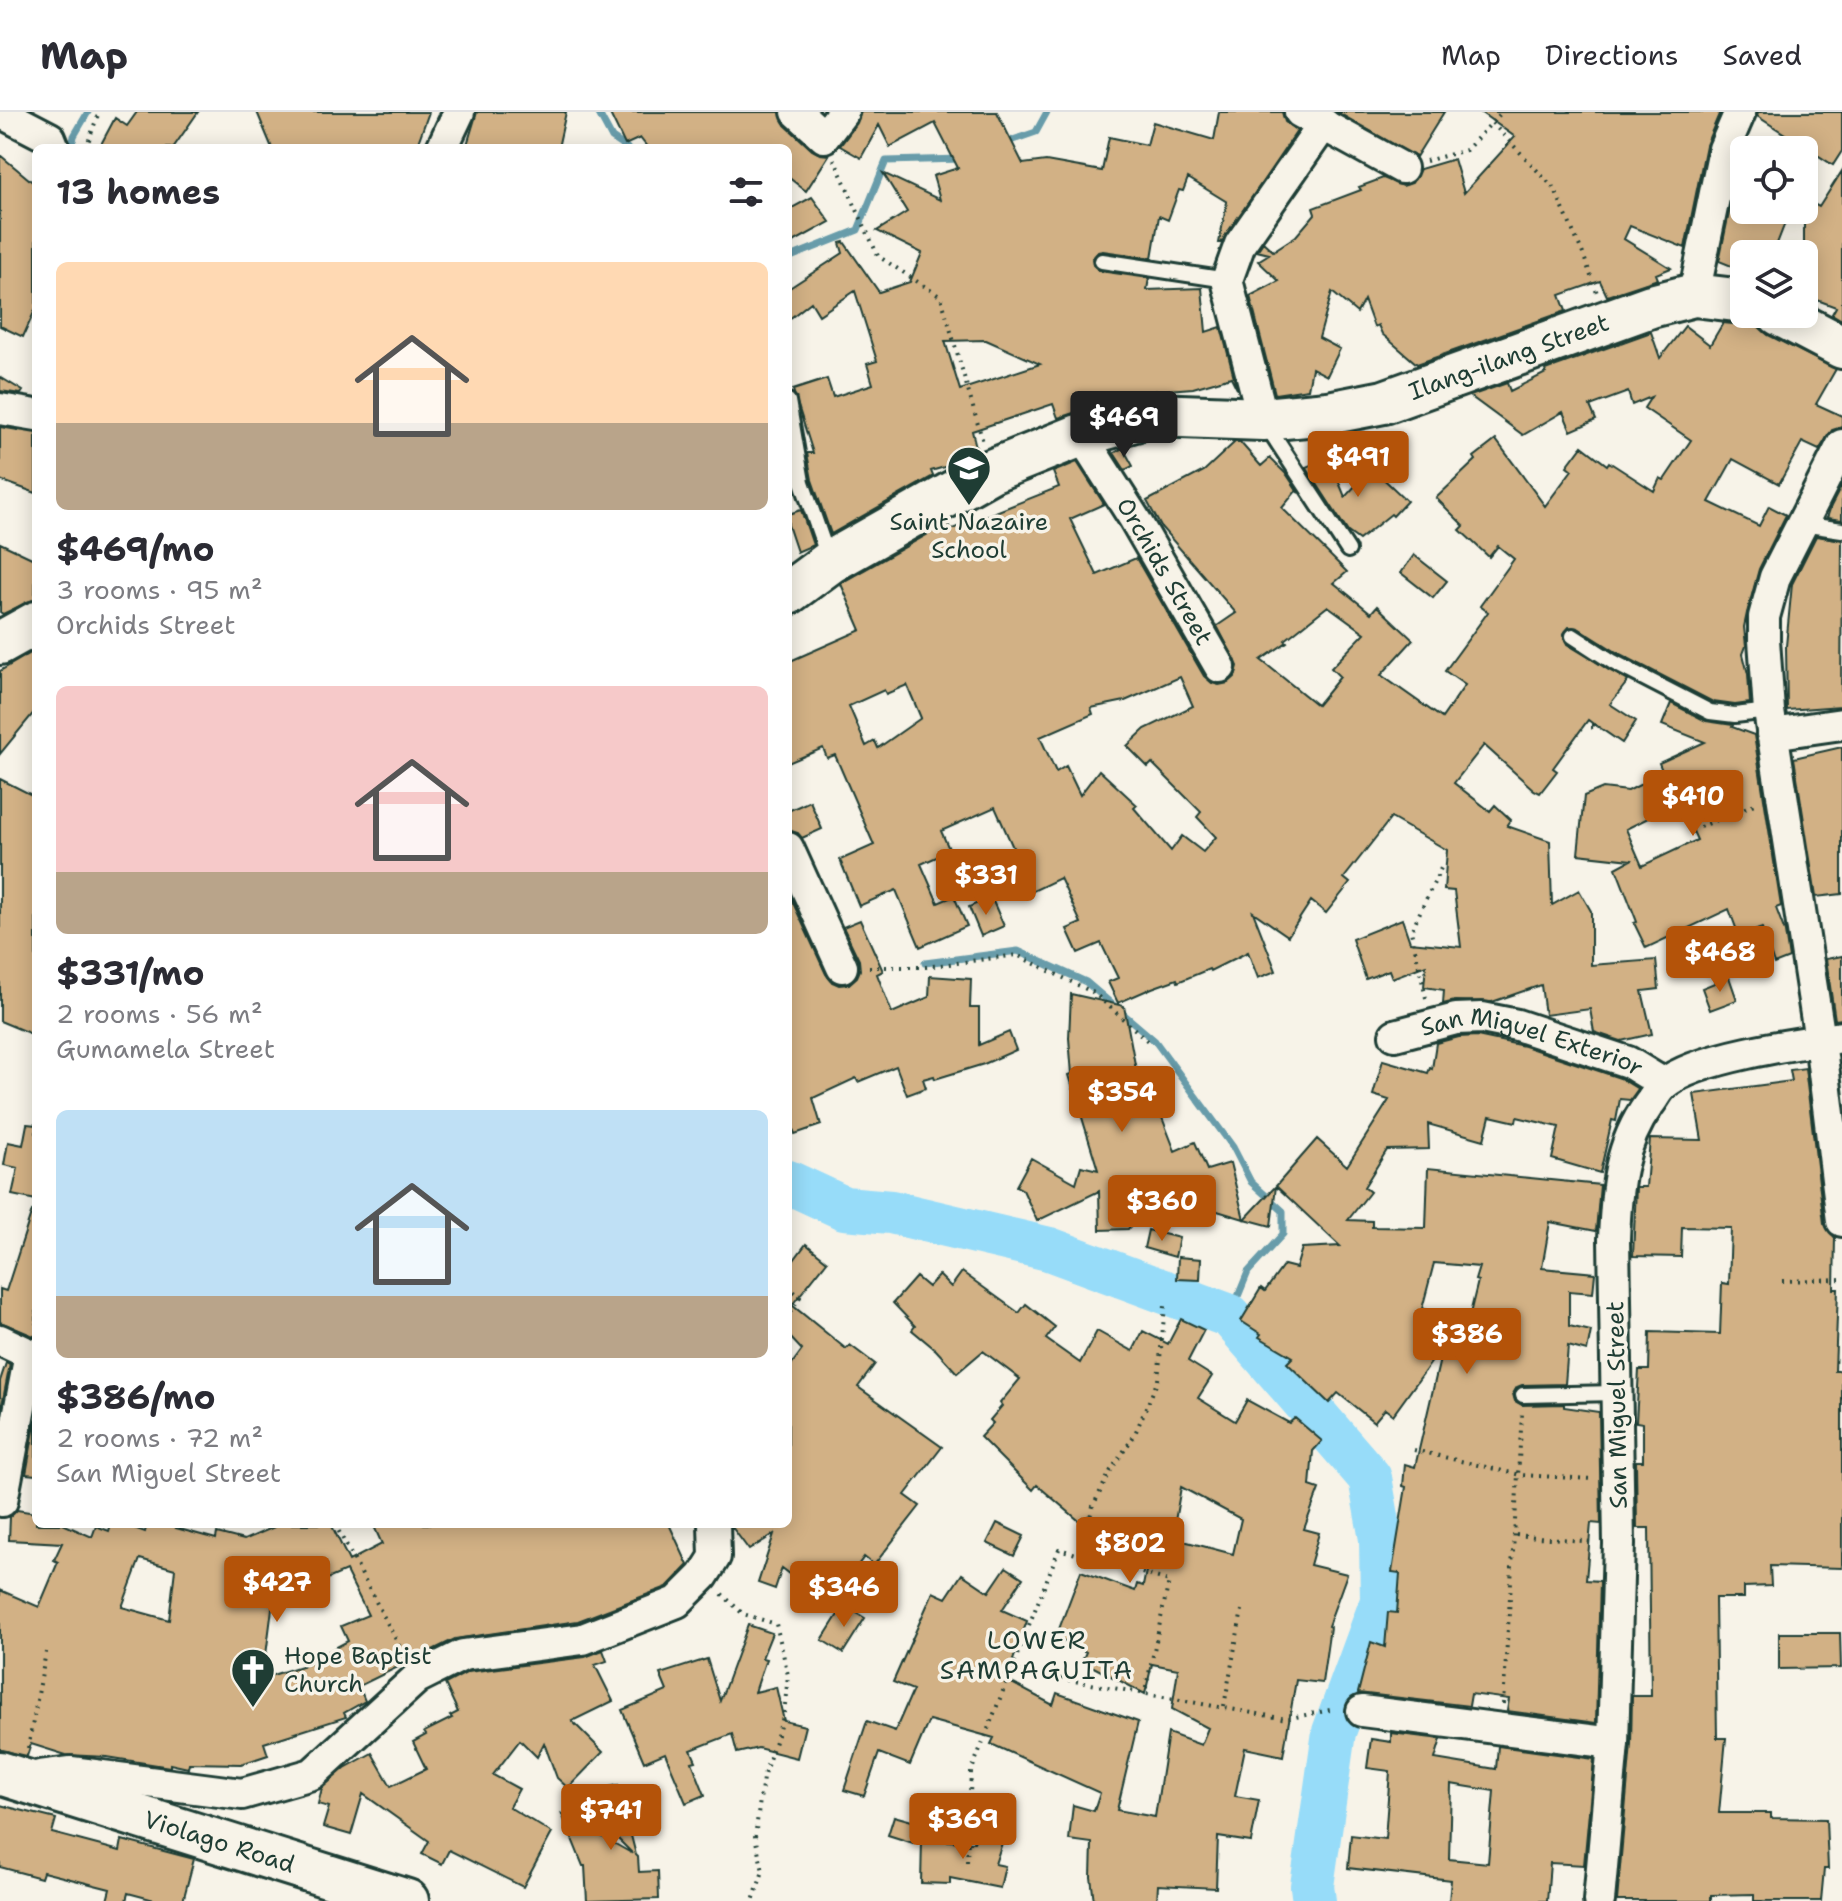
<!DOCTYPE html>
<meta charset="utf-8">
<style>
:root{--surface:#fff;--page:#f7f7f7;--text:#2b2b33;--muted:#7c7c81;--line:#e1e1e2;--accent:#b45309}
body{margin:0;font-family:"Shantell Sans",sans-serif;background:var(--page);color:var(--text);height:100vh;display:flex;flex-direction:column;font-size:30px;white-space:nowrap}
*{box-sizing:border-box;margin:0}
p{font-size:26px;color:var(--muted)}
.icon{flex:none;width:44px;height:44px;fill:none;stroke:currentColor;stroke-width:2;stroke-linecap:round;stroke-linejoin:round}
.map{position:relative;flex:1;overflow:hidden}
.sheet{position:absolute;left:32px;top:32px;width:760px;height:1384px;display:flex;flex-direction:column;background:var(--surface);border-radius:12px;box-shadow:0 4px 20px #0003}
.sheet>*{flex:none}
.buttons{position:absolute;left:1730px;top:24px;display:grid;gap:16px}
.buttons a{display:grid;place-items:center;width:88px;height:88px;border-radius:12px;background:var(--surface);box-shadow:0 4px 20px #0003;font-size:40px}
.price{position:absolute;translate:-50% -68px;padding:0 18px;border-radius:8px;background:var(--accent);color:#fff;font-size:26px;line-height:52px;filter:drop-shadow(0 2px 4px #0008)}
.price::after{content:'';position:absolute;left:50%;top:48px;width:24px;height:18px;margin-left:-12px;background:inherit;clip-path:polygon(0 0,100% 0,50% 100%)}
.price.on{background:#222;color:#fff}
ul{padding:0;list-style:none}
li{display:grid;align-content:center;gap:16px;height:424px;padding:0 24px}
li span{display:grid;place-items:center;height:248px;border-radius:12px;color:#555}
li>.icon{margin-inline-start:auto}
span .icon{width:144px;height:144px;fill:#fffc;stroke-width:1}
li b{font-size:34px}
h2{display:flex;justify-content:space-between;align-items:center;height:96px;padding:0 24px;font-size:34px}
header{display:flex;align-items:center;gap:48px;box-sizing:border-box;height:112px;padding:0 40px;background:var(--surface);border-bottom:2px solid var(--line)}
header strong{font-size:38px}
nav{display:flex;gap:44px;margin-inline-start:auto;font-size:28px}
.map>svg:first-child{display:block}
</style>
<header>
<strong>Map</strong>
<nav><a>Map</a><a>Directions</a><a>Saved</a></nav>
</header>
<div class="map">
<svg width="1842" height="1789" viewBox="0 0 1842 1789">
<rect width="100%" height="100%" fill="#f7f3e8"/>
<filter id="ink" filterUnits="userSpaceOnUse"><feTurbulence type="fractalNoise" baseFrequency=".0125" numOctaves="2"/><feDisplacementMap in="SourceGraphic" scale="16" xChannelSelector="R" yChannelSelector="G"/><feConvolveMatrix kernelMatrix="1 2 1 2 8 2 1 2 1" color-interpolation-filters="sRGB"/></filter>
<g filter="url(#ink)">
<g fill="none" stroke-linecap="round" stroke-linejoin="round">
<path stroke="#679caa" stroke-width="7" d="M598,0L612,26L627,36
M1004,31L1036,20L1047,0
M72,36L74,24L88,0
M788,146L858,118L886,49L962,47
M925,851L1018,839L1086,870L1155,929L1233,1035L1251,1070L1283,1099V1122L1248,1160L1230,1204
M851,878L849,865L858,860"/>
<path stroke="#97dcf9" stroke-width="44" d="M788,1070L844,1096L891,1100L1049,1137L1230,1204L1370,1366L1381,1427L1382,1489L1334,1620L1312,1774L1314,1789"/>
</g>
<path fill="#d2b185" stroke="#1f3d34" stroke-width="2" fill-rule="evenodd" d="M137,0H198L173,36H99L115,6L127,14Z
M257,0H429L416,36H272Z
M477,0H566L558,36H466Z
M609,0H780L785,13L812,38L820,42L829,43L806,79L788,65V36H648L640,26L625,33Z
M861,0H997L1023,52L1046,49L1102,59L1109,25L1147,33L1153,10L1214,28L1219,0H1282L1285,10L1297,19L1221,131H1219L1227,90L1188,66L1183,79L1179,78L1168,108L1159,104L1152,146L1103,139L1098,140L1092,147L1093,153L1100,159L1149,166L1147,178L1202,176L1206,220L1221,215L1237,277L1231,265L1193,276L1140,280L1122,287L1103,284L1105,291L1058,306L1053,292L972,319L977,339L955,352L931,359L933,364L831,422L812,368L807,341H813L793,278L827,267L833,285L870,273L873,272L867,252L877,249L855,179L819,203L811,190L788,208V177L843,141L840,131L844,130L879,180L910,170L922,141L877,119L907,100L883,61L940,88L933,64L958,56L935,11L890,35L879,13L861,46L840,34L857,11ZM986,228L1040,252L960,278L945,229Z
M1337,0H1444L1416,45Z
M1480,0H1720L1706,33L1685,136L1630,114L1624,127L1671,156L1656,162L1658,167L1607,184L1600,169L1560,183L1566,199L1417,252L1382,222L1378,213L1374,215L1364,188L1357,201L1332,180L1319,226L1340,237L1327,264L1312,256L1308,277L1275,282L1250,184L1279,169L1258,149L1269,142L1257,139L1263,130L1273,139L1296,124L1315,102L1313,96L1361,78L1359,75L1383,66L1403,74L1412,71L1420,57L1454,47L1464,81L1515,25Z
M1758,0H1842V39L1833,53L1757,4Z
M0,43L36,73V196L23,225L0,214Z
M1741,43L1744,45V98H1790L1773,142H1744V159L1719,149Z
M1842,59V208L1832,202L1836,195L1804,183V87L1819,95Z
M812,85L830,110L788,133V98Z
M1757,209L1759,215L1768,223L1836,257L1816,292L1842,304V315L1832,318L1819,338L1802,330L1779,372L1733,347L1709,390L1759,414L1769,394L1786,403L1759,457L1747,501L1744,515L1746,534L1743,542L1748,562L1750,591L1735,593L1713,590L1618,541L1578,516L1569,515L1563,523L1567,532L1628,569L1610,592L1636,609L1622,631L1594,612L1592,615V611L1588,608L1553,656L1557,659L1540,681L1534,678L1484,633L1454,671L1490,699L1495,693L1511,708L1507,714L1550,729L1552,793L1579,778L1591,799V853L1656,848L1659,877L1642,879L1652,922L1621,929L1594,920L1590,897L1545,903L1541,873L1492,890L1455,889L1443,892L1444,878L1424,875L1426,853L1392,866L1389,858L1366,867L1352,827L1402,807L1410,830L1461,835L1454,779L1444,778L1447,738L1391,706L1344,766L1350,771L1326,801L1311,789L1288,824L1253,800L1276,859L1258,866L1248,840L1210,859L1209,857L1178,870L1177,867L1152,876L1118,891L1108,870L1118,866L1101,831L1078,841L1067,817L1081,811L1060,766L1031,780L1026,770L1002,780L990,751L1015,740L995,695L941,719L950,739L921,752L938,791L954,784L967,814L920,835L896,778L859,794L840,748L874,733L835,643L827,646L823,636L788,651V550L861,518L841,472L843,470L948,411L950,418L1059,375L1053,360L1077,350L1104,392L1070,407L1097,463L1136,446L1204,564L1212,571L1219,573L1228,571L1235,565L1238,554L1217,514L1236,501L1161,415L1147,389L1204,359L1235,330H1240L1261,354L1270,346L1287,363L1299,381L1296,379L1282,396L1347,460L1334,471L1371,501L1377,494L1413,528L1381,563L1442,606L1465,573L1445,559L1488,500L1480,494L1514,447L1498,434L1489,445L1460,418L1464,414L1436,386L1476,348L1474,345L1496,328L1545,394L1572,358L1567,354L1582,334L1607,353L1609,350L1654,379L1660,366L1664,368L1691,328L1644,296L1651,285L1632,293L1628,280L1590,294L1596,308L1571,319L1563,300L1523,323L1470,284L1507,271L1510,279L1546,261L1545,258L1651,220L1660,246L1685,214L1710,233L1723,211L1742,213ZM1328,494L1365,521L1331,556L1340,565L1317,593L1261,548L1287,530L1285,528ZM1180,565L1193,594L1145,617L1127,634L1148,655L1152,651L1201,700L1197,705L1216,725L1203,740L1182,724L1171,739L1134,696L1137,693L1099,658L1080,683L1066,654L1056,660L1040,625L1093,602L1091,596L1125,589ZM907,573L921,606L878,636L875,629L866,634L849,594L884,578L886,582Z
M0,265L23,279L21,282L0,279Z
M0,315L36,321V381L0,368Z
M1123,336L1133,354L1125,358L1114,341Z
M1329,346L1345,385L1372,356L1407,389L1393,404L1391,402L1359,428L1348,420L1306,355Z
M1842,373V408L1827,406L1831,394Z
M801,398L813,433L797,440L788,413V402Z
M1816,424L1842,428L1841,594L1787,598L1786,534L1792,472Z
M0,431L36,448L35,487L3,502L0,500Z
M1414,443L1447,469L1433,486L1401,461Z
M36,538V598L0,642V559Z
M1671,591L1706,609L1733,613L1732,615L1754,623L1781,794L1776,796L1785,820L1789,846L1774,852L1762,816L1739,824L1729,797L1646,836L1634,811L1637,810L1616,756L1631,748L1578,742L1584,684L1603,676L1628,679L1663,661L1659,651L1705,630L1662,613ZM1680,690L1697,728L1642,754L1626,717Z
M1842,635V782L1816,785L1794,646Z
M0,667L36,685V924L0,909Z
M810,689L822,717L802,726L798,721L788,718V699Z
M788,780L826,862L832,870L839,873L849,872L857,865L860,858L859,848L843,815L860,808L883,859L877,862L892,901L929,885L930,864L971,867L970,896H979V933L1009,920L1016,938L984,952L935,967L934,964L923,967L926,976L907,983L896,954L858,970L856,966L813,986L821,1013L795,1022L788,1004Z
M991,785L1004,814L981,824L969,795Z
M1842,844V907L1835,908L1826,847Z
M1729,865L1737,888L1710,898L1702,876Z
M1071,882L1124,894L1143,995L1156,990L1175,1039L1195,1030L1207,1058L1230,1051L1244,1107L1144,1077L1145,1095L1128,1117L1100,1118L1099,1079L1037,1109L1023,1078L1016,1074L1031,1046L1076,1071L1081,1054L1098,1058L1069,963L1072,962L1069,926Z
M1477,924L1524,934L1620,966L1638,977L1630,988L1620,987L1616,1009L1612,1008L1600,1061L1552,1047L1559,1015L1517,1005L1516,1010L1490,1004L1484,1028L1428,1012L1429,1037L1387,1038L1364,1075L1370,1080L1348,1108L1372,1109V1115L1426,1116L1428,1056L1600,1073L1596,1119L1550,1110L1542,1156L1595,1161L1593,1181L1569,1179V1214L1591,1219L1587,1239L1568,1234L1565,1272L1522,1273L1517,1275L1513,1282L1515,1289L1522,1293L1564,1292V1295L1599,1300L1601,1412L1591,1411L1586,1468L1600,1469L1596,1611L1507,1599L1509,1587L1471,1582L1469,1594L1358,1581L1371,1530L1385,1535L1388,1500L1397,1501L1400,1461L1392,1460L1406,1375L1403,1374L1405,1352L1415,1355L1443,1234L1393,1303L1385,1297L1374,1310L1338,1281L1329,1291L1287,1251L1293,1245L1259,1225L1261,1222L1241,1209L1261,1176L1265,1179L1284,1153L1296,1156L1302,1136L1340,1134L1276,1074L1317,1027L1347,1054L1389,988L1373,983L1383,948L1428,961L1430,956L1432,957L1436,931L1459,925ZM1434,1151L1479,1155L1475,1168L1478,1169L1469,1206L1422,1197Z
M1805,956L1824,1111L1835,1126L1834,1177H1838L1835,1259H1842V1456L1770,1454L1771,1474L1744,1475V1486H1715L1717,1626H1726L1719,1701H1771V1706L1826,1707L1828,1757H1824L1821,1789H1754V1782L1711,1783V1789H1617L1631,1632L1632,1584H1651L1649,1416H1637L1636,1349H1643V1311L1636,1310L1639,1258H1649L1650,1220L1720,1222L1722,1171L1729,1172L1731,1116L1682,1115L1681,1145L1633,1144L1636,1075H1646L1650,1027L1702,1028L1694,982L1792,969L1790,958Z
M27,1012L36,1013V1088L12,1083L18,1056L4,1053L8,1030L23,1033Z
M1276,1074L1271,1114L1245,1107Z
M32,1099L36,1100V1225L0,1210V1177L6,1179Z
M1148,1118L1179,1126L1175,1145L1144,1136Z
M806,1132L827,1149L792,1193L846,1237L850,1233L875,1252L858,1275L942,1335L905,1383L920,1394L874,1453L864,1445L829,1492L782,1456L775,1477L758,1471L774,1422L749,1438L732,1415V1412H788V1257L802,1238L788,1223V1156Z
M1178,1145L1201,1147L1200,1168L1177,1167Z
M962,1160L1019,1201L1026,1192L1055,1215L1046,1227L1080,1251L1097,1219L1133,1239L1143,1219L1168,1232L1181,1207L1204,1218L1188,1249L1212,1264L1198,1286L1235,1309L1247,1288L1289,1311L1295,1306L1322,1329L1313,1339L1310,1374L1319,1377L1304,1417L1319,1421L1310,1453L1347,1462L1328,1514L1330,1515L1322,1571L1296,1568L1283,1644L1245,1636L1235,1684L1259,1688L1251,1730L1218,1725L1216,1776L1158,1773L1157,1789H1094L1091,1765L1092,1731L1069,1728L1073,1693L1094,1699L1100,1681L991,1632L994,1626L929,1608L910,1653L879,1641L864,1684L844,1678L867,1609L895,1619L913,1578L893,1570L933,1480L946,1486L962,1462L989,1480L1006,1455L1023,1466L1002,1498L1027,1509L1006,1568L1053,1593L1057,1581L1138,1610L1117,1698L1155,1705L1168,1621L1201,1633L1208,1616L1172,1597L1178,1557L1152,1552L1145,1582L1082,1549L1086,1540L1056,1525L1081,1459L1135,1479L1137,1472L1143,1474L1151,1434L1088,1404L1084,1413L1037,1373L1033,1378L980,1325L993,1311L990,1308L1002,1294L1000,1291L1020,1267L983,1239L957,1261L936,1238L912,1218L915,1214L893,1191L916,1165L928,1175L939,1163L951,1175ZM1181,1375L1241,1407L1233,1442L1172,1426Z
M6,1251L10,1252L0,1303V1269Z
M36,1307V1363L26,1362Z
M17,1398L36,1401V1412H63L92,1425L96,1414L109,1419L111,1412H123L145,1420L147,1412H178L176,1416L216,1427L217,1421L244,1428L281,1412H331L349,1449L382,1432L373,1412H669L688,1453L667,1475L578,1509L455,1527L359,1574L365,1589L344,1601L346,1605L264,1631L268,1643L241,1652L189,1651L188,1656L170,1652V1655L107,1645L66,1643L31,1632L27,1644L0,1638V1478L39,1495L58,1450L54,1448L62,1431L9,1428L10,1405ZM140,1447L175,1457L169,1508L122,1495ZM277,1458L288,1484L346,1459L368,1503L341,1514L348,1529L316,1546L317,1549L263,1566Z
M997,1411L1024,1424L1014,1444L987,1431Z
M844,1493L865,1506L843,1541L822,1528Z
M748,1513L772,1521L762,1546L766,1547L755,1580L776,1575L784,1609L805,1614L797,1646L758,1636L737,1641L732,1622L691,1638L696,1649L692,1650L705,1683L686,1691L665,1641L644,1650L622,1598L667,1579L660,1562L707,1547L720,1589Z
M1779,1521H1840L1841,1556L1779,1557Z
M603,1538L607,1549L595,1553L613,1589L572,1609L603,1640L568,1676L557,1666L544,1631L537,1645L520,1628L493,1663L519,1677L509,1695L552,1721L523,1775L449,1738L442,1752L422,1742L429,1729L363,1682L351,1723L323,1715L329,1695L318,1692L322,1676L345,1656L372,1641L391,1674L426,1657L413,1630L426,1623L424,1620L452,1606L450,1604L458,1600L445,1572L468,1560L585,1545Z
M1391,1621L1441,1627L1435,1647L1496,1657L1498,1634L1594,1647L1584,1753L1550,1751L1547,1789H1449L1451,1768L1348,1756L1351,1723L1385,1727L1390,1659L1367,1656L1371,1627L1391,1630ZM1451,1672L1494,1679L1488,1751L1449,1747Z
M618,1673L636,1743L638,1745L639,1760L658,1759L659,1787L587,1789L585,1754H583L562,1702L633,1742L574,1683Z
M0,1693L56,1707L52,1721L120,1739L122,1728L194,1747L183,1789H158L128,1781L126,1789H107L110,1777L43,1760L41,1766L0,1755Z
M894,1704L919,1711L913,1731L888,1723Z
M979,1716L1004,1725L995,1752L1005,1754L1000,1776L950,1766V1772L921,1771L922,1728L974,1730Z"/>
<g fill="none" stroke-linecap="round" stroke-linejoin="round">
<g stroke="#1f3d34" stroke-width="20">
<path id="lane" d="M1102,149L1227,168
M788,289L802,370L828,445
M1265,311L1348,438
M1802,412L1842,418
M1573,524L1613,550L1710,600L1735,603L1769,599
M1523,1283L1617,1281"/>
</g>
<g stroke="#1f3d34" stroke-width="36">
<g id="street">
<path d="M0,0L50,26L54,36"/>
<path d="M797,0L824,25L843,0"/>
<path d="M1300,0L1402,56"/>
<path d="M442,36L459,0"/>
<path d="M1694,183L1724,37L1740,0"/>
<path d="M0,297L36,303"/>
<path d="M1263,307L1227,168L1240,132L1324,12"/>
<path id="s1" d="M1081,323L1134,406L1220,555"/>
<path d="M1842,333L1775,465L1764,505V528L1769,599L1820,928L1842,1109"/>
<path d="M1772,622L1842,612"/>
<path d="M788,736L842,855"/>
<path id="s2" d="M1395,923L1456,907L1482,906L1517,913L1628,950L1664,972"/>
<path d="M0,1228L36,1245"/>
<path d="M2,1389L30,1242"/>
<path d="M1362,1599L1613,1631"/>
<path d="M30,1672L40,1664L71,1660L242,1682L312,1662L417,1566L463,1543L583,1527L677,1490L703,1464L715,1445L714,1412"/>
<path d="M1599,1789L1613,1631L1619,1432L1614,1127C1616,1078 1619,1033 1649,992C1654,986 1658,977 1664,972C1696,945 1799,931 1842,925"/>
</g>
</g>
<g stroke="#1f3d34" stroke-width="48">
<g id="secondary">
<path d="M1779,202L1842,235"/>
<path id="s3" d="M788,481L830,450L991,359L1081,323L1153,303L1263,307L1328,301L1384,290L1651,194L1694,183L1744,189"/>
<path d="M0,531L36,511"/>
<path id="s4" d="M0,1661L407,1789"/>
</g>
</g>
<path stroke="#1f3d34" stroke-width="4" stroke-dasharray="2 6" stroke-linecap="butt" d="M1492,11L1554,76L1583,142L1597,181
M86,36L99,0
M834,47L878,144L941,185L983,330
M1426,49L1466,38L1502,0
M1700,715L1757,691
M869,855H926L1017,843L1094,881L1150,931
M1426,886L1411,819L1442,754
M1782,1169L1842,1167
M788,1174L800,1185L788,1204
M1414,1338L1520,1363L1592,1367
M335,1412L404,1543
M1516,1423L1593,1430
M1080,1442L1093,1394L1111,1358L1134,1324L1158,1268L1165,1194
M722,1482L743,1502L776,1512L788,1563L784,1602L763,1666L755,1725L763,1759L753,1789
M1013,1558L1286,1607L1335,1597
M1503,1592L1522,1302
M1224,1594L1242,1498
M28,1636L46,1540
M967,1750L971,1660L1059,1437L1169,1469L1145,1580"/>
<use href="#lane" stroke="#f7f3e8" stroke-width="14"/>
<use href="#street" stroke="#f7f3e8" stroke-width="30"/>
<use href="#secondary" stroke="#f7f3e8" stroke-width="42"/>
</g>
</g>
<defs>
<g id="school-pin" transform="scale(2.3)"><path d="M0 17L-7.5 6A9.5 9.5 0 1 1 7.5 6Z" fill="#1f3d34" stroke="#f7f3e8"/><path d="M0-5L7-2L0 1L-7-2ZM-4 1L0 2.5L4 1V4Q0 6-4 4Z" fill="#fff"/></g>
<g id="church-pin" transform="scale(2.3)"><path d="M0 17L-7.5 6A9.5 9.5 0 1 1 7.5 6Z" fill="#1f3d34" stroke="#f7f3e8"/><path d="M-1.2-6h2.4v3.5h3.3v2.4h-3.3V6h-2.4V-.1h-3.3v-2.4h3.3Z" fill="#fff"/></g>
</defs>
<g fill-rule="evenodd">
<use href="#school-pin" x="969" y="356"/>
<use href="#church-pin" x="253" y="1558"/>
</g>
<g text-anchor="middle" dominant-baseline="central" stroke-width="7" stroke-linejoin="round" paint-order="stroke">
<g font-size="24" fill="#1f3d34" stroke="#f7f3e8">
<text stroke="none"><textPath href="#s3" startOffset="774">Ilang-ilang Street</textPath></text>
<text stroke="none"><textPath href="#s1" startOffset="160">Orchids Street</textPath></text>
<text stroke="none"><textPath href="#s2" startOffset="142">San Miguel Exterior</textPath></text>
<text transform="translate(1617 1293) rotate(-91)">San Miguel Street</text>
<text stroke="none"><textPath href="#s4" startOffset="230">Violago Road</textPath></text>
</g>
<g font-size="24" fill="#1f3d34" stroke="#f7f3e8">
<text x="969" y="410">Saint Nazaire<tspan x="969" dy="28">School</tspan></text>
<text x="284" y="1544" text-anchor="start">Hope Baptist<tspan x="284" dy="28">Church</tspan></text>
</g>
<g font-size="26" letter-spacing="2" fill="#1f3d34" stroke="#f7f3e8">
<text x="1037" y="1527">LOWER<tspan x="1037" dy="30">SAMPAGUITA</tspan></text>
</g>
</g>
</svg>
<div class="buttons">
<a><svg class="icon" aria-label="locate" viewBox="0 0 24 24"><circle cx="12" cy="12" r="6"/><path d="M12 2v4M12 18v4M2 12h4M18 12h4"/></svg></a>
<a><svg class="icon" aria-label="layers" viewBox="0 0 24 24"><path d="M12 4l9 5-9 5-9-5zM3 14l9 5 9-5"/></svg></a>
</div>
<b class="price on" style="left:1124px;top:347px">$469</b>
<b class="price" style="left:1358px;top:387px">$491</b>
<b class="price" style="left:1693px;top:726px">$410</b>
<b class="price" style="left:986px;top:805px">$331</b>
<b class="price" style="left:1720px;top:882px">$468</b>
<b class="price" style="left:1122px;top:1022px">$354</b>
<b class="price" style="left:1162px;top:1131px">$360</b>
<b class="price" style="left:1467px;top:1264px">$386</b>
<b class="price" style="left:1130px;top:1473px">$802</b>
<b class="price" style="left:277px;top:1512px">$427</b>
<b class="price" style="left:844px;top:1517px">$346</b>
<b class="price" style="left:611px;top:1740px">$741</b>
<b class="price" style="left:963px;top:1749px">$369</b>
<section class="sheet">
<h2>13 homes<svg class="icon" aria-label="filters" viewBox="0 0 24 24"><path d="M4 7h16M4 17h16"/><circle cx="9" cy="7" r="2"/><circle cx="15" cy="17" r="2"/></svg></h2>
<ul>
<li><span style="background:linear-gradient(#ffd9b3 65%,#b9a48a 0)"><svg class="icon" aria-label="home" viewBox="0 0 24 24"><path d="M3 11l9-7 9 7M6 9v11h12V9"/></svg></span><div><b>$469/mo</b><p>3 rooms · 95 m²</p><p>Orchids Street</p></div></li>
<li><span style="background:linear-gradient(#f6c9c9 75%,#b9a48a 0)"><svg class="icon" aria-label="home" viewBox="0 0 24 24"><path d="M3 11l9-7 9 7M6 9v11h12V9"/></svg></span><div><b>$331/mo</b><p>2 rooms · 56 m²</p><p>Gumamela Street</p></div></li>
<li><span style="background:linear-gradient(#bfe0f5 75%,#b9a48a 0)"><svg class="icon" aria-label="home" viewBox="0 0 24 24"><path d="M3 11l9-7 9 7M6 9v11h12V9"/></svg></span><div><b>$386/mo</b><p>2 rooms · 72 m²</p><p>San Miguel Street</p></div></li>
</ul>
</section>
</div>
